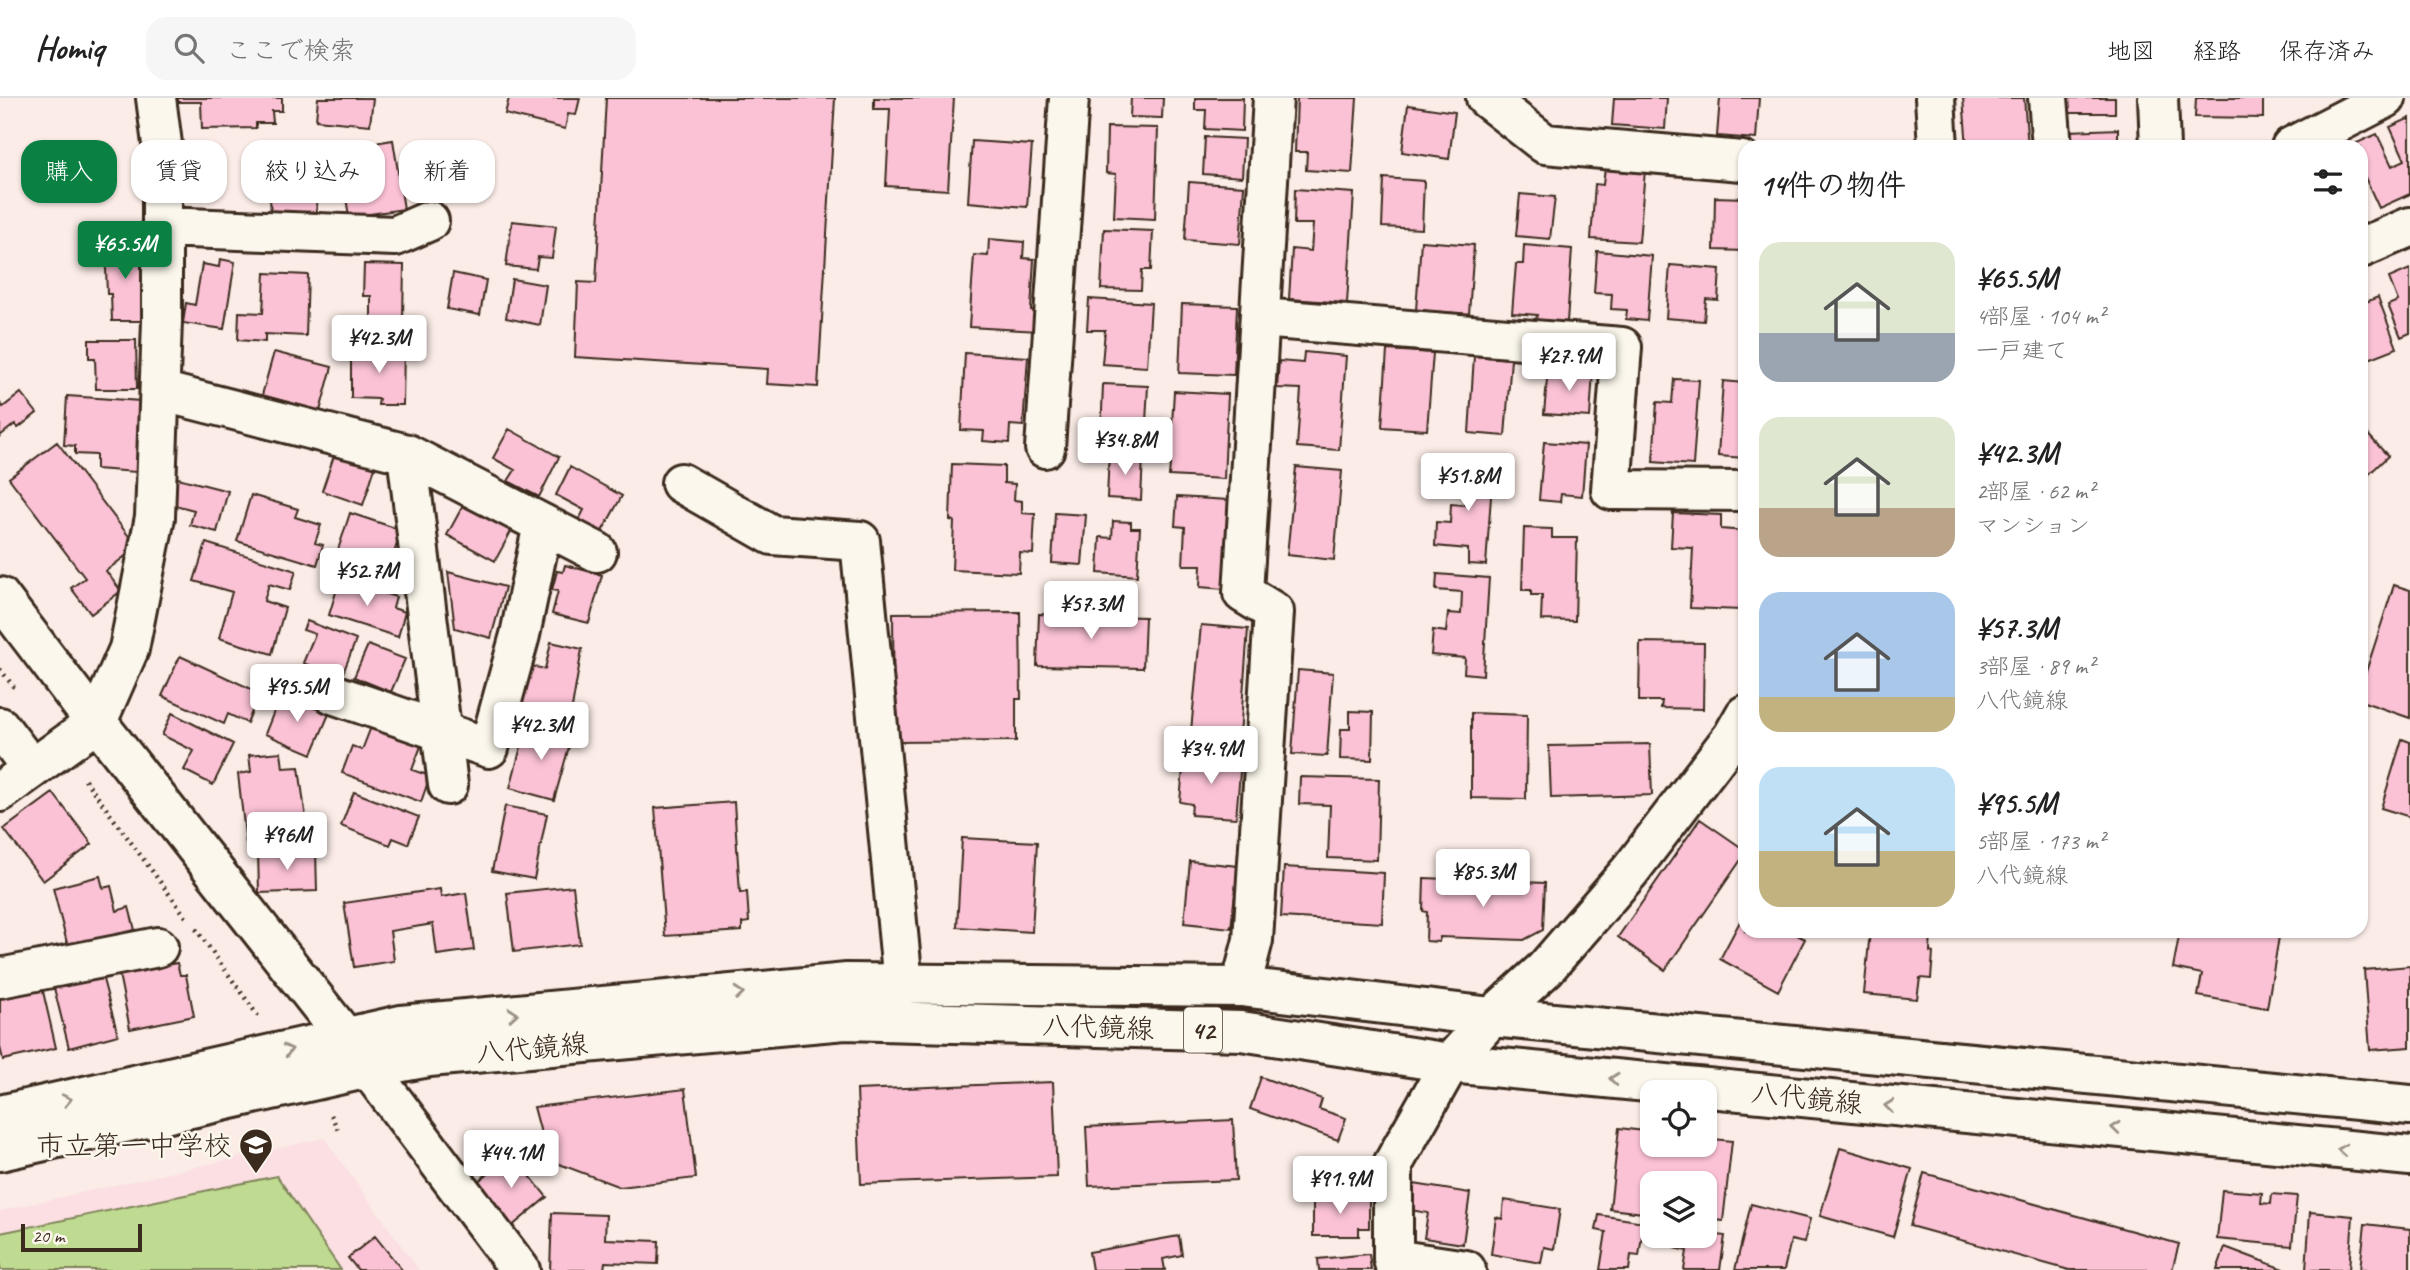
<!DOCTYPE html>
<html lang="ja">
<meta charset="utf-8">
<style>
:root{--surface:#fff;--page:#f6f6f6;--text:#222;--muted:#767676;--line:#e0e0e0;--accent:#0b8043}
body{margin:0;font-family:Caveat,"Klee One",sans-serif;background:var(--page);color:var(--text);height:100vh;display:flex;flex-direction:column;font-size:26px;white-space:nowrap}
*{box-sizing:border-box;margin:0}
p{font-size:23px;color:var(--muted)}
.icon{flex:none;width:38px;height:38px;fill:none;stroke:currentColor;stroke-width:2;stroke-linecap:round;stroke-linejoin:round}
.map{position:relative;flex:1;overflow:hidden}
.side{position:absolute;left:1738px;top:42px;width:630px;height:798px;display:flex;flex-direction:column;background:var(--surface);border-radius:21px;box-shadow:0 2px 5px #0004}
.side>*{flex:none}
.hud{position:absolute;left:21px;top:42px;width:665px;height:63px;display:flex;gap:14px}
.buttons{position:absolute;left:1640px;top:982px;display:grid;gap:14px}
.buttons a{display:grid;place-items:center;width:77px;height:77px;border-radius:14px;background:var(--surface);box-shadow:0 2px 5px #0004;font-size:35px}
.scale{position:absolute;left:21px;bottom:18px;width:121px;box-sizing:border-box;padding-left:7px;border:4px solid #3b2a1e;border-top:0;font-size:19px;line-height:24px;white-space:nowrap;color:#3b2a1e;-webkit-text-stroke:5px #fbf7ec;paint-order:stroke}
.price{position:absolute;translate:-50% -60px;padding:0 16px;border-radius:7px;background:#fff;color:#222;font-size:23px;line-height:46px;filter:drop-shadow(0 2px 4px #0008)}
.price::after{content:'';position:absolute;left:50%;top:42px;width:21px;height:16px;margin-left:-10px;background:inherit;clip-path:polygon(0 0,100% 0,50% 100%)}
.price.selected{background:var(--accent);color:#fff}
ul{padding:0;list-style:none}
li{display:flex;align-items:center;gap:21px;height:175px;padding:0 21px}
li span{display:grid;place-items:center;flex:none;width:196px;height:140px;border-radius:21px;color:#555}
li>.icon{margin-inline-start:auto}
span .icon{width:84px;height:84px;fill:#fffc;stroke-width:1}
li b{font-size:30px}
h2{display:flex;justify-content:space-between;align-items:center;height:84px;padding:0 21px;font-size:30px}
.tag{padding:0 24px;border-radius:21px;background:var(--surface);box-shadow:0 2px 5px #0004;font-size:24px;line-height:63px}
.tag.selected{background:var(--accent);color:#fff}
header{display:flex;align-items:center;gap:42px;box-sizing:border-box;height:98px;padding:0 35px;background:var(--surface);border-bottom:2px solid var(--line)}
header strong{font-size:33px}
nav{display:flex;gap:38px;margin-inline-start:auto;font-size:24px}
.search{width:490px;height:63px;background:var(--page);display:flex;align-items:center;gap:18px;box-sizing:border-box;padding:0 24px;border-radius:21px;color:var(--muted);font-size:26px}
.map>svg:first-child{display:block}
</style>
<header>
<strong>Homiq</strong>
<div class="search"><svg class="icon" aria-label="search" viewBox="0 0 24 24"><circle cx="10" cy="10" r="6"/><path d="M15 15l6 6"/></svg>ここで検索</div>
<nav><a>地図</a><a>経路</a><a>保存済み</a></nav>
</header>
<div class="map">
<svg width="2410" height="1172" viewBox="0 0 2410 1172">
<rect width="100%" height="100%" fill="#fbece7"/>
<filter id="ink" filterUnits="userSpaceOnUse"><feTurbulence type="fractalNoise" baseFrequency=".0143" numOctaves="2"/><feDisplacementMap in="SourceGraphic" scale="14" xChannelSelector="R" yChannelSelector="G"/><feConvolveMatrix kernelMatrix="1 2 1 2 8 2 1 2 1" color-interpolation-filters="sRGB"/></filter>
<g filter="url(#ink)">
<path fill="#fbdfe2" d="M324,1040L419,1172H0V1113Z"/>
<path fill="#bfda91" stroke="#7d8258" stroke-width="2" d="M277,1078L341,1172H0V1135Z"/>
<path fill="#fbc2d5" stroke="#3b2a1e" stroke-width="2" d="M178,0H282V13H272L273,25H256V30L202,31L201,4H178Z
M318,0H373L370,27L316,22Z
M509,0H580L576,17L568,16L565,31L505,16Z
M606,0H835L818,289L767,286L768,271L575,259L578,184L596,185Z
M874,0H954L948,92L886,88L890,11H874Z
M1131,0H1163L1162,20L1130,19Z
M1195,0H1243L1242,33L1205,31L1206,12H1195Z
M1297,0H1357L1352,75L1306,72L1307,54H1295Z
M1614,0H1667L1665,31L1612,27Z
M1720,0H1759L1756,41L1717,38Z
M1963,0H2024L2028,49H1967Z
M2062,0H2115V15H2062Z
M2196,0H2263V20L2195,19Z
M1408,7L1455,14L1449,61L1402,54Z
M2410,20V96L2379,110L2361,71V49L2350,48L2377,36L2392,68L2405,62L2390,29Z
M1107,29L1158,30L1155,121L1114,119L1116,76L1106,75Z
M2118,31V49H2070L2069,33Z
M1205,39L1244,41L1242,79L1203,76Z
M393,42L404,111L349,119L341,66L353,64L350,49Z
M972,43L1032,47L1027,109L968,104Z
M311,50L312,84L257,85V51Z
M1605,69L1645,72L1639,144L1591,141L1595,86L1603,87Z
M1384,80L1424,83L1422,131L1382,129Z
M1189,84L1244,88L1240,146L1185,142Z
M1295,91L1354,95L1347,205L1289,201L1292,151L1311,153L1313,126H1294Z
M1520,96L1555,99L1550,141L1516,138Z
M270,97H316L317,123H271Z
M1715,99L1745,100V153L1714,152Z
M512,123L556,128L552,160L538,159L536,171L506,168Z
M1104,131L1153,133L1151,172H1142L1141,192L1101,191Z
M989,141L1024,144L1023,160L1034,161L1031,212L1041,213L1039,233L969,229L974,157L988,158Z
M1421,143L1474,147L1469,216L1416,212Z
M141,144L143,223H112L111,196H107L105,145Z
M1524,147L1572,151L1567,224L1536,222L1537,217L1512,215L1516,166H1523Z
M1597,153L1652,158L1647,223L1626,221L1627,212L1611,211L1612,196L1594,195Z
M220,161L235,164L224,231L183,225L186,205L195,207L202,166L219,169Z
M364,166L404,167L403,221H371V198H363Z
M1670,167L1720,171L1718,202L1706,201L1704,223L1666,220Z
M2410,171V235L2401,239L2388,207L2398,203L2389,180Z
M265,175L308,177L306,238L265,236V244L238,242L239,214L263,215Z
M453,175L486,182L480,217L447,211Z
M512,181L546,187L540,227L506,220Z
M2378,199L2397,250L2361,264V206Z
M1089,201L1151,205L1147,269L1102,266L1105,232H1087Z
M1182,206L1237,208L1234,277L1179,275Z
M89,242H136L137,291H96L95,260H89Z
M364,249L404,250L403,307H378L379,301L351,300V255L363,256Z
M1387,252L1433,255L1427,332L1382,329Z
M274,254L332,269L320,313L262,297Z
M1304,254L1346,258L1339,352L1297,349L1301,291L1277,290L1279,263L1303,265Z
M965,255L1028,259L1023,328L1010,327L1009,345L983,343L984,333L961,332Z
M1474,258L1511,261L1505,338L1469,335Z
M1548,270L1593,273L1590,319L1544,316Z
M1674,281L1699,282L1693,367L1653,364L1657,304L1672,305Z
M1723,283L1745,285V360L1718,358Z
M1103,286L1148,288L1145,342L1101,339Z
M1174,293L1228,296L1224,381L1169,378L1170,366H1164L1166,343L1171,344Z
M21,295L37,315L18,330L15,326L0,338V305L3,309Z
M67,298L141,303L136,374L96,371V357L75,356V348L64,347Z
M2361,329L2388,358L2361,384Z
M509,331L559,359L539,399L508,383L515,372L493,360Z
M57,344L137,449L106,473L121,493L91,516L71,490L85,480L9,380Z
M1544,344L1586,347L1582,398L1561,396L1560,404L1539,402Z
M337,349L377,363L363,407L322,393Z
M1109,355L1143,358L1141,402L1107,400Z
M952,366L1004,368V385L1015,386L1014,402L1022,403V415L1035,416L1033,456L1020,455L1019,475L952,472L954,423L950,422Z
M1440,367L1493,371L1486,467L1468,466V451L1435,448L1436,424L1450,425L1451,406L1464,407L1465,385L1439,382Z
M570,369L622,398L600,437L578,424L584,412L556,397Z
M1296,369L1342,373L1334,462L1287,457Z
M174,379L228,393L217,434L190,427L194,412L167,405Z
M251,397L298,411L295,419L321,427L315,445L323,447L317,467L237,443Z
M1177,399L1229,402L1224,491L1200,489L1201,467H1183L1185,429L1175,428Z
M466,402L514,428L495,463L447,437Z
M350,415L401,432L389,472L337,455Z
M1055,415L1086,417L1082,467L1052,465Z
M1673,415L1721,417V431L1745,433L1742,512L1690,510L1693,450L1671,449Z
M1113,423L1131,424V430H1140L1137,478L1098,475L1100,439L1112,440Z
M1524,430L1552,431V440H1577L1575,523L1541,522L1542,497H1531V492H1522Z
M206,445L296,473L290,492L269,486L264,503L285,510L272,556L219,540L232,494L194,483Z
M565,467L602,477L589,525L552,516L558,493L552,492L557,473L563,474Z
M448,474L505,489L491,540L455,530Z
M1437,476L1489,480L1483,577L1464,575L1465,560L1431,557L1433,532L1446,534L1448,515L1461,516L1462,494L1436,492Z
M340,481L396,499L393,510L405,514L398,539L329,517Z
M2394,487L2410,492V620L2361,603V589Z
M1020,514L1021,601H1016V643L894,644L893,515Z
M1039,516L1145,519L1143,570L1037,568Z
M307,523L356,542L341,580L303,565L315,536L303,532Z
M1201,527L1248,531L1240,637L1191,633Z
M551,544L582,551L570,622L553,618L552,625L516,618L526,567L545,571Z
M1640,544L1704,545L1703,611L1661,610L1662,603H1639Z
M368,547L405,561L391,594L354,579Z
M180,558L260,595L247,625L228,616L224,626L162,598Z
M1298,572L1333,575L1327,658L1292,656Z
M281,596L329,616L312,656L265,636Z
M1350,613L1373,614L1372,662L1340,661L1341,631H1350Z
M172,615L233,646L213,687L184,672L194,653L162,637Z
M1471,615L1527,617L1526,701L1471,700Z
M527,626L572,638L554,702L510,690Z
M371,629L421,648L412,672L430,678L421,704L342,675L352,648L362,652Z
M2402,641L2410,644V719L2381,710Z
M1650,646L1652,697L1551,700L1549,648Z
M281,654L283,670L299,669L308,737L246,745L238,676L251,674L249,657Z
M1184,658L1241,663L1236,720L1191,717L1192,706L1180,704Z
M1300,679L1379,681L1377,762L1328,760L1330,707L1299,706Z
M354,694L419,719L408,746L393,740L390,747L341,728Z
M53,695L92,746L43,783L4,731Z
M734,704L740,795L747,794L749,824L742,825V833L665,838L655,710Z
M505,708L547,716L534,781L492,773Z
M1700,721L1745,752V756L1665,872L1618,839Z
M962,740L1037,744L1032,834L957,829Z
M316,753L317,793L259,795L258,754Z
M1190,763L1238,768L1231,830L1184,825Z
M1284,769L1384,775L1382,825L1281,819Z
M100,778L103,790L111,788L117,813L129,809L135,832L68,849L53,790Z
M1424,780L1545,785L1543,832L1524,842L1440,839L1439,844L1426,843L1427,814L1423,813Z
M573,788L580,846L514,854L507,795Z
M440,791L441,799L466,795L474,852L437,857L433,826L390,833L394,863L354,869L344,805Z
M1745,814V833H1790L1805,841L1778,893L1720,861Z
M1870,833H1931L1930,854L1933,855L1931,881L1920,880L1917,901L1864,896Z
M2180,833H2280L2267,910L2198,898L2202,876L2173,870Z
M177,865L180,877H186L194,918L130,931L119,876Z
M2410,868V949L2370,952L2364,872Z
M101,874L118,937L69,950L53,886Z
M42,889L56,950L3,962L0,949V898Z
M1261,979L1322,1001L1319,1011L1346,1020L1338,1042L1250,1011Z
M1053,984L1057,1079L861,1086L857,992Z
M685,991L696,1080L620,1089L559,1066L545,1050L534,1009Z
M1233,1022L1236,1082L1089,1088L1086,1029Z
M1619,1030L1652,1034V1046L1699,1049V1046H1704V1040L1732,1043L1723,1123L1704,1121V1085H1652V1116L1610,1111Z
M1840,1050L1912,1071L1893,1139L1820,1118Z
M512,1056L547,1099L511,1129L476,1085Z
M1924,1075L2179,1146L2172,1172H2069L1910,1128Z
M1414,1086L1470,1095L1463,1146L1424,1140L1428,1115L1410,1112Z
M2222,1092L2262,1095L2261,1105L2271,1106L2272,1096L2297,1098L2292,1148L2217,1141Z
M1313,1099H1369V1130H1359V1138H1313Z
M1504,1102L1560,1111L1554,1151L1544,1149L1541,1165L1491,1156L1496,1119L1502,1121Z
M1751,1106L1810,1121L1804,1145L1791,1142L1784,1172H1735Z
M2310,1114L2353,1118L2349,1172H2306Z
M552,1115L606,1117L605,1141L659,1143L658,1166L605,1164L604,1172H550Z
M1599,1117L1644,1124L1639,1158L1631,1157L1629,1172H1600L1606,1134L1596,1132Z
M2365,1126L2410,1131V1172H2360Z
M1704,1135L1725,1138L1720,1172H1684L1687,1153L1675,1150L1677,1138H1704Z
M375,1138L402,1172H358L348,1160Z
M1179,1138L1182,1157L1163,1161L1165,1172H1092L1089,1154Z
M2225,1149L2283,1171L2282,1172H2217Z
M1369,1156L1371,1172H1319L1318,1161Z"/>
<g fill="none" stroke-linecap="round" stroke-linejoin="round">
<g stroke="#3b2a1e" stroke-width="44">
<path id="minor" d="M1486,0L1545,46L1742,63
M1935,0L1938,49
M2048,0L2052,49
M2158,0L2160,49
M2291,49L2386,0
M162,129L395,138L429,123
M2361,150L2410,129
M1260,220L1622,249L1611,392L1745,393
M160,293L407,356L597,454
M1045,350L1069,0
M407,356L448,687
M681,385L772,437L860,443L903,886
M0,499L91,619L97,624L345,939L520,1172
M333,596L489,650L520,537L543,426
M0,629L32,671
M0,694L97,624L129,551L155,419L162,223V46L156,0
M0,880L158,849
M1241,889L1253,842L1274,514L1243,495L1273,0
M1393,1161L1466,1172
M1396,1172L1393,1161V1066L1450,965L1492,919L1545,871L1630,773L1733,638L1745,617"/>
</g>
<g stroke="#3b2a1e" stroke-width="44">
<path id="major" d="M0,1017L401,927L847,885L1241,889L1492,919L2410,1007
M0,1053L369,970L429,959L845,922L1241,933L1450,965L2410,1058"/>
</g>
<path stroke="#3b2a1e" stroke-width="4.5" stroke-dasharray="2 5" stroke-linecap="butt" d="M0,571L16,592
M85,682L186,819
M196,831L258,918
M331,1017L339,1034"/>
<use href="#minor" stroke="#fbf7ec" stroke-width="38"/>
<use href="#major" stroke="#fbf7ec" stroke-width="38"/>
</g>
<defs><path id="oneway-chevron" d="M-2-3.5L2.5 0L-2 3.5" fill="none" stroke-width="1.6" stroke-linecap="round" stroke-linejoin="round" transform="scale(1.75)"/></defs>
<g stroke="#9b9085">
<use href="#oneway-chevron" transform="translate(739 895) rotate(-5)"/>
<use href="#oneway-chevron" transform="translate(513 916) rotate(-5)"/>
<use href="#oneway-chevron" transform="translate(288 952) rotate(-14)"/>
<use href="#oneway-chevron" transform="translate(1614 981) rotate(-174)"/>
<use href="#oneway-chevron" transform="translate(67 1002) rotate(-13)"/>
<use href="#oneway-chevron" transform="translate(1889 1008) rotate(-174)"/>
<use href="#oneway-chevron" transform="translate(2116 1030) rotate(-174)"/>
<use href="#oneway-chevron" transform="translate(2342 1052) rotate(-174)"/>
</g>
</g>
<defs>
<g id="school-pin" transform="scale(1.75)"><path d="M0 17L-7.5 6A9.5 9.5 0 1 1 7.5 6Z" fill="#3b2a1e" stroke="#fbf7ec"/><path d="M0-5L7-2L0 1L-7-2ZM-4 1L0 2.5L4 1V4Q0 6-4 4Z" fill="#fff"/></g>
</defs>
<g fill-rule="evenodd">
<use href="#school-pin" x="256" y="1047"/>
</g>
<g text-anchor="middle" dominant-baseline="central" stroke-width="5" stroke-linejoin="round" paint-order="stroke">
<rect fill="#fbf7ec" stroke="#75685c" stroke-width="2" x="1184" y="909.5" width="38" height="45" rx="5"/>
<g font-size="26" font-weight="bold" fill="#3b2a1e">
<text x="1203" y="932">42</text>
</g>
<g font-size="28" fill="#3b2a1e" stroke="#fbf7ec">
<text transform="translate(1098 929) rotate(2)">八代鏡線</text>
<text transform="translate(532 950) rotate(-5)">八代鏡線</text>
<text transform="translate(1807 1000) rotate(6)">八代鏡線</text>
</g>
<g font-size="28" fill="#3b2a1e" stroke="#fbf7ec" text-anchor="end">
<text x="232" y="1047">市立第一中学校</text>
</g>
</g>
</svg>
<div class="buttons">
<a><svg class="icon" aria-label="locate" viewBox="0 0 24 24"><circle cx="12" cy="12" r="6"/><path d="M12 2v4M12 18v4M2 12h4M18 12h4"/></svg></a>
<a><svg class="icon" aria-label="layers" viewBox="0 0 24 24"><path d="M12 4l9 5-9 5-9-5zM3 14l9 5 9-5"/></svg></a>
</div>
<div class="scale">20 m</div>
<b class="price selected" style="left:125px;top:183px">¥65.5M</b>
<b class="price" style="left:379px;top:277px">¥42.3M</b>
<b class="price" style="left:1569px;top:295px">¥27.9M</b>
<b class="price" style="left:1125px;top:379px">¥34.8M</b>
<b class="price" style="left:1468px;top:415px">¥51.8M</b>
<b class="price" style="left:367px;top:510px">¥52.7M</b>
<b class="price" style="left:1091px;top:543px">¥57.3M</b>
<b class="price" style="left:297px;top:626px">¥95.5M</b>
<b class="price" style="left:541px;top:664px">¥42.3M</b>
<b class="price" style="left:1211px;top:688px">¥34.9M</b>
<b class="price" style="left:287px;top:774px">¥96M</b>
<b class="price" style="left:1483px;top:811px">¥85.3M</b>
<b class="price" style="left:511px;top:1092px">¥44.1M</b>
<b class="price" style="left:1340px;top:1118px">¥91.9M</b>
<div class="hud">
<a class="tag selected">購入</a>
<a class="tag">賃貸</a>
<a class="tag">絞り込み</a>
<a class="tag">新着</a>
</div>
<section class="side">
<h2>14件の物件<svg class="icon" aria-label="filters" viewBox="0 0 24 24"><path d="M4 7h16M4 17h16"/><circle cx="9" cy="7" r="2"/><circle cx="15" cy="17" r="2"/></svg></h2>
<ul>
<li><span style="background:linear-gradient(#dfe7d0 65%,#9aa5b1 0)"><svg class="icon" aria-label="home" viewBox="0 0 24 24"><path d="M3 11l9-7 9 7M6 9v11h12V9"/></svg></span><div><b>¥65.5M</b><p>4部屋 · 104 m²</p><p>一戸建て</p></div></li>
<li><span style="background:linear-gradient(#dfe7d0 65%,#b9a48a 0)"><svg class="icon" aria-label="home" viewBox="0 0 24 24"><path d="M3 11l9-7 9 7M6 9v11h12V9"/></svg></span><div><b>¥42.3M</b><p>2部屋 · 62 m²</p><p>マンション</p></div></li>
<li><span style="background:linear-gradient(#a9c7e8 75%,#c2b280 0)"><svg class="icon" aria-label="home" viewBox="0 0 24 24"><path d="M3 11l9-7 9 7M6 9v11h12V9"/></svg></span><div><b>¥57.3M</b><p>3部屋 · 89 m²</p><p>八代鏡線</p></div></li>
<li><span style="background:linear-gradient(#bfe0f5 60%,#c2b280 0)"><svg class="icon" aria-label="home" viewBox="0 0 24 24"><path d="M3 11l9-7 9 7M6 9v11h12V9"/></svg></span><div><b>¥95.5M</b><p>5部屋 · 173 m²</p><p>八代鏡線</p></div></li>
</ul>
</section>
</div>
